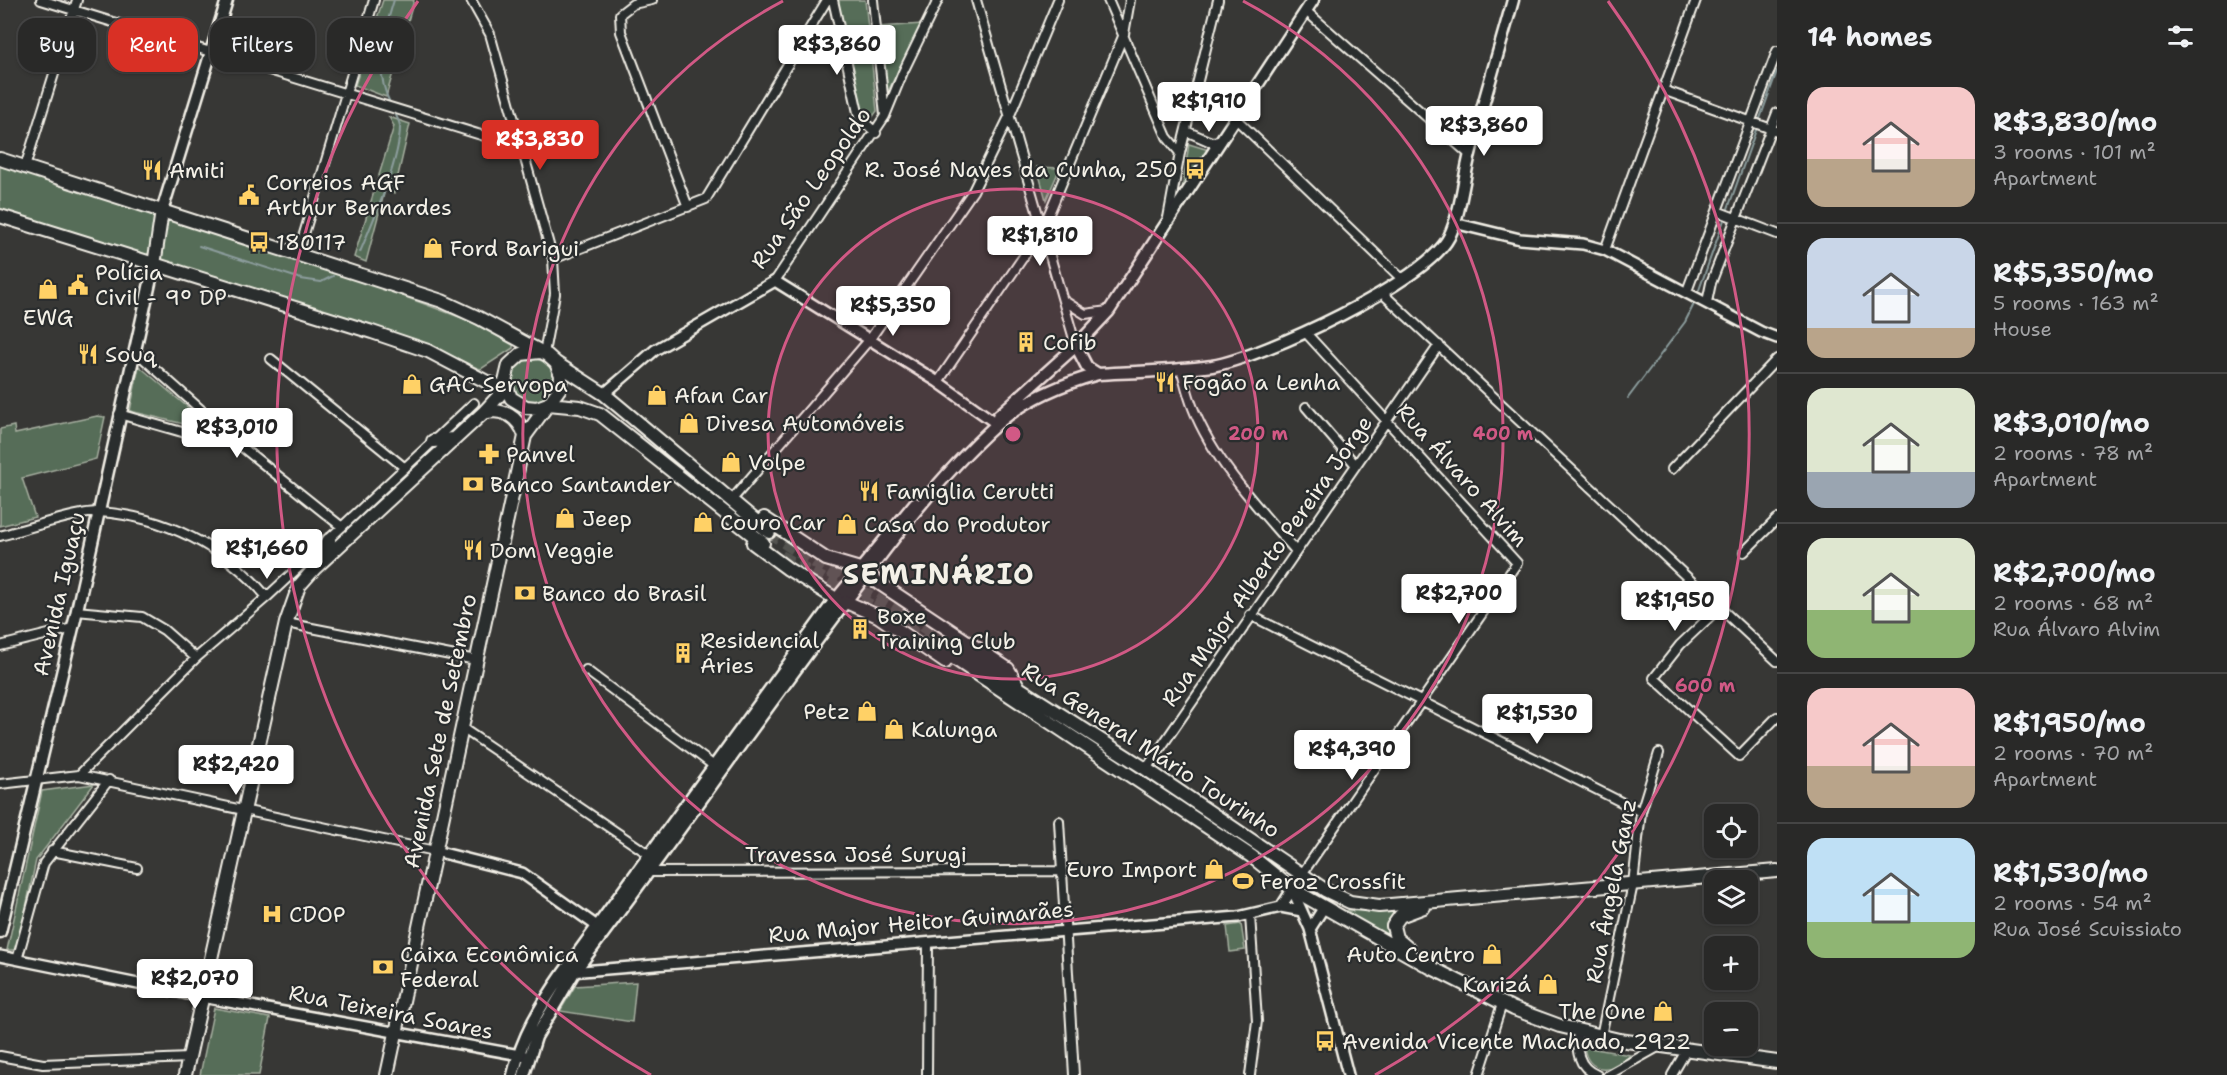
<!DOCTYPE html>
<meta charset="utf-8">
<style>
:root{--surface:#292928;--page:#313130;--text:#f1f3f6;--muted:#a5a6a8;--line:#454545;--accent:#d93025}
body{margin:0;font-family:"Shantell Sans",sans-serif;background:var(--page);color:var(--text);height:100vh;display:flex;flex-direction:column;font-size:22px;white-space:nowrap}
*{box-sizing:border-box;margin:0}
p{font-size:20px;color:var(--muted)}
.icon{flex:none;width:33px;height:33px;fill:none;stroke:currentColor;stroke-width:2;stroke-linecap:round;stroke-linejoin:round}
.map{position:relative;flex:1;overflow:hidden}
.sheet{display:flex;flex-direction:column;background:var(--surface);width:450px}
.sheet>*{flex:none}
.guide{position:absolute;left:18px;top:18px;width:570px;height:54px;display:flex;gap:12px}
.controls{position:absolute;left:1704px;top:804px;display:grid;gap:12px}
.controls a{display:grid;place-items:center;width:54px;height:54px;border-radius:12px;background:var(--surface);box-shadow:0 2px 4px #0004,0 0 0 2px var(--line);font-size:30px}
.price{position:absolute;translate:-50% -51px;padding:0 14px;border-radius:6px;background:#fff;color:#222;font-size:20px;line-height:39px;filter:drop-shadow(0 2px 3px #0008)}
.price::after{content:'';position:absolute;left:50%;top:36px;width:18px;height:14px;margin-left:-9px;background:inherit;clip-path:polygon(0 0,100% 0,50% 100%)}
.price.current{background:var(--accent);color:#fff}
ul{padding:0;list-style:none}
li{display:flex;align-items:center;gap:18px;height:150px;padding:0 30px}
li+li{border-top:2px solid var(--line)}
li span{display:grid;place-items:center;flex:none;width:168px;height:120px;border-radius:18px;color:#555}
li>.icon{margin-inline-start:auto}
span .icon{width:72px;height:72px;fill:#fffc;stroke-width:1}
li b{font-size:26px}
h2{display:flex;justify-content:space-between;align-items:center;height:72px;padding:0 30px;font-size:26px}
.tag{padding:0 21px;border-radius:18px;background:var(--surface);box-shadow:0 2px 4px #0004,0 0 0 2px var(--line);font-size:21px;line-height:54px}
.tag.current{background:var(--accent);color:#fff}
main{display:flex;flex:1;min-height:0}
.map>svg:first-child{display:block}
</style>
<main>
<div class="map">
<svg width="1777" height="1075" viewBox="0 0 1777 1075">
<rect width="100%" height="100%" fill="#373735"/>
<filter id="ink" filterUnits="userSpaceOnUse"><feTurbulence type="fractalNoise" baseFrequency=".0167" numOctaves="2"/><feDisplacementMap in="SourceGraphic" scale="12" xChannelSelector="R" yChannelSelector="G"/><feConvolveMatrix kernelMatrix="1 2 1 2 8 2 1 2 1" color-interpolation-filters="sRGB"/></filter>
<g filter="url(#ink)">
<path fill="#576d58" stroke="#a6afa0" stroke-width="1.5" d="M383,0H414L386,97L355,85Z
M836,0H865L877,111L868,123L864,117Z
M922,24L886,95L879,27Z
M389,117L410,124L394,193L385,190L366,262L354,257L394,126Z
M1189,144L1212,151L1182,190Z
M0,163L387,290L470,321L513,345V348L481,369L477,368L431,346L0,213Z
M1037,167L1060,168L1046,200Z
M512 380a21 21 0 1 1 42 0a21 21 0 1 1-42 0Z
M139,366L217,432L130,411Z
M97,416L105,417L96,459L22,478L35,517L0,526V429L14,426L15,434Z
M94,784L36,860L17,950H7L42,791Z
M1398,910L1388,923L1390,941L1342,911Z
M1241,924L1245,950L1230,952L1227,926Z
M636,982L632,1022L560,1011L575,986Z
M214,1008L270,1018L259,1075H200Z
M1584,1047L1630,1055C1615,1073 1588,1075 1584,1047Z"/>
<g fill="none" stroke-linecap="round" stroke-linejoin="round">
<path stroke="#8c9d9d" stroke-width="2" d="M391,105C373,70 383,35 394,0
M199,246L301,279L321,282L333,276
M360,252C373,221 400,160 400,127C400,122 396,115 393,110
M1699,290L1777,71
M1628,398L1685,322L1694,304"/>
<path stroke="#535350" stroke-width="12" stroke-dasharray="12 6" stroke-linecap="butt" d="M769,532C826,573 888,604 947,642
M781,556L881,611L940,649"/>
<g stroke="#f4f1e8" stroke-width="12">
<path id="minor" d="M41,0L520,147
M471,0L490,34L553,259L555,294L544,353
M652,0L633,4L620,14L621,32L688,207
M833,0L859,117L876,133
M873,0L885,115
M976,0L1076,346
M1108,0L1167,137L1180,153
M1306,11L1470,155
M1663,90L1777,131
M1235,118L1403,280
M1186,131L1211,142L1221,141
M25,167L77,0
M1717,211L1777,234
M1168,218L1180,153L1218,0
M1605,250L1696,0
M298,254L374,0
M553,259L706,199L827,0
M775,281L885,116L903,72L938,0
M1687,291L1777,51
M1381,292L1777,661
M1063,300L1085,314L1108,311
M1707,302L1711,283L1777,113
M134,350L236,441
M271,359L405,468
M1181,368C1185,382 1188,396 1193,408C1213,460 1259,509 1295,550
M938,382L1043,228L1124,34L1130,0
M1306,407L1355,464
M119,414L182,432L237,443L342,527
M1672,469L1777,359
M736,495L870,339L973,191L1010,115L1058,0
M0,536C22,530 80,511 99,512C164,516 225,547 267,597
M1744,552L1777,519
M1720,607L1680,645L1654,678L1739,756L1777,717
M76,611L142,617L164,630L196,658
M1250,615L1641,812
M286,623L476,660
M0,646L73,628
M586,670L714,766
M462,728L650,855
M1146,769L1439,345
M79,775L196,658L267,597L474,403
M0,784L79,775L435,851
M1059,821L1074,1075
M52,851L137,868
M649,872L1062,871
M1302,874L1517,563L1306,333
M17,960L44,863L109,780
M1578,1031C1576,1049 1577,1067 1597,1075
M1601,1036L1633,884L1641,812L1659,753
M0,1056L43,1064L189,1058
M927,1075L928,943
M1250,1075L1257,1021L1250,915
M1479,1075L1502,1004
M1608,1075L1658,1047
M1672,1075L1686,1051"/>
</g>
<g stroke="#f4f1e8" stroke-width="14">
<path id="tertiary" d="M1454,223L1520,239L1583,244L1605,250L1761,332L1777,338
M604,394L655,350L775,281L938,382L997,424
M435,851L522,873L601,929
M1292,889L1310,929L1348,1075
M1281,907L1302,874
M1310,929L1324,907
M0,956L202,997L525,1056
M570,972L1238,917L1281,907L1302,911"/>
</g>
<g stroke="#f4f1e8" stroke-width="15">
<path id="secondary" d="M162,211L227,0
M1076,346L1087,367L1098,374
M998,416L1076,346L1109,311L1313,0
M0,932L75,619L154,265
M513,1075C522,1036 541,1005 564,972L832,604L915,503
M524,1075L536,1037L575,971C663,855 746,735 833,619C883,552 935,480 997,424C1026,399 1062,384 1098,374C1136,372 1175,371 1212,366C1263,357 1426,282 1449,237C1461,212 1463,181 1470,154C1483,102 1499,51 1513,0"/>
</g>
<g stroke="#f4f1e8" stroke-width="16">
<path id="primary" d="M0,159L442,301L479,318L547,355L556,363L561,375L560,388L525,436L387,1075
M0,216L372,332L428,351L489,383L506,388
M154,265L162,211
M540,352L521,354L509,365L505,382L511,398L526,407L537,408L548,404L580,407L600,414L763,543
M556,363L604,394L769,532
M483,413C503,407 519,417 525,436
M433,441L453,439
M764,518L826,559L860,569
M753,543L788,569L836,599
M319,560L329,540
M867,575L1008,669L1018,686
M846,602L878,616L945,662
M947,642L1146,769L1325,890L1350,902L1379,906L1777,871
M940,649L1251,856L1292,889L1430,967L1514,1009L1560,1026L1619,1040L1777,1062
M1409,949L1396,938L1393,926L1400,916L1424,907
M185,1075L286,623L299,586L315,568L483,413L506,388"/>
</g>
<use href="#minor" stroke="#2a2d2e" stroke-width="8"/>
<use href="#tertiary" stroke="#2a2d2e" stroke-width="9"/>
<use href="#secondary" stroke="#2a2d2e" stroke-width="10"/>
<use href="#primary" stroke="#2a2d2e" stroke-width="12"/>
</g>
</g>
<circle cx="1013" cy="434" r="245" fill="#d15985" fill-opacity=".12"/>
<g fill="none" stroke="#d15985" stroke-width="3">
<circle cx="1013" cy="434" r="245"/>
<path d="M1243 1A490 490 0 1 1 783 1"/>
<path d="M651 1075A736 736 0 0 1 418 1M1608 1A736 736 0 0 1 1375 1075"/>
</g>
<defs>
<g id="bus-bare" transform="scale(1.62)"><path d="M-5-6H5V4H4V6H2V4H-2V6H-4V4H-5ZM-3.5-4V0h7V-4ZM-3.5 1.2v1.5H-2V1.2ZM2 1.2v1.5H3.5V1.2Z" fill="#ffd166" stroke="#2a2d2e" stroke-width="2.5" paint-order="stroke"/></g>
<g id="restaurant-bare" transform="scale(1.62)"><path d="M-5-6h1v4h1v-4h1v4h1v-4h1v5L-1.5 .5V6h-2V.5L-5-1ZM5-6V6H3V1.5H1.5Q1.5-4 5-6Z" fill="#ffd166" stroke="#2a2d2e" stroke-width="2.5" paint-order="stroke"/></g>
<g id="civic-bare" transform="scale(1.62)"><path d="M-.6-6.5H3V-4.5H.6V-3L4-1V1h2V6H-6V1h2V-1L-.6-3ZM-1.2 2.5V6h2.4V2.5Z" fill="#ffd166" stroke="#2a2d2e" stroke-width="2.5" paint-order="stroke"/></g>
<g id="shop-bare" transform="scale(1.62)"><path d="M-5-2.5h2.3a2.7 3.5 0 0 1 5.4 0H5L5.5 6h-11ZM-1.5-2.5h3a1.5 2.3 0 0 0-3 0Z" fill="#ffd166" stroke="#2a2d2e" stroke-width="2.5" paint-order="stroke"/></g>
<g id="building-bare" transform="scale(1.62)"><path d="M-4-6H4V6H1V3H-1V6H-4ZM-2.5-4.3h1.7v1.8h-1.7ZM.8-4.3h1.7v1.8H.8ZM-2.5-1h1.7V.8h-1.7ZM.8-1h1.7V.8H.8Z" fill="#ffd166" stroke="#2a2d2e" stroke-width="2.5" paint-order="stroke"/></g>
<g id="pharmacy-bare" transform="scale(1.62)"><path d="M-2-6h4v4h4v4h-4v4h-4v-4h-4v-4h4Z" fill="#ffd166" stroke="#2a2d2e" stroke-width="2.5" paint-order="stroke"/></g>
<g id="bank-bare" transform="scale(1.62)"><path d="M-6-4H6V4H-6ZM0-2.3a2.3 2.3 0 1 0 0 4.6a2.3 2.3 0 1 0 0-4.6Z" fill="#ffd166" stroke="#2a2d2e" stroke-width="2.5" paint-order="stroke"/></g>
<g id="stadium-bare" transform="scale(1.62)"><path d="M0-5a6.5 5 0 1 0 0 10a6.5 5 0 1 0 0-10ZM-3.5-1.8h7v3.6h-7Z" fill="#ffd166" stroke="#2a2d2e" stroke-width="2.5" paint-order="stroke"/></g>
<g id="hospital-bare" transform="scale(1.62)"><path d="M-5-5h3v3.5h4V-5h3V5h-3V1.5h-4V5h-3Z" fill="#ffd166" stroke="#2a2d2e" stroke-width="2.5" paint-order="stroke"/></g>
</defs>
<g fill-rule="evenodd">
<use href="#bus-bare" x="1195" y="169"/>
<use href="#restaurant-bare" x="152" y="170"/>
<use href="#civic-bare" x="249" y="195"/>
<use href="#bus-bare" x="259" y="242"/>
<use href="#shop-bare" x="433" y="248"/>
<use href="#civic-bare" x="78" y="285"/>
<use href="#shop-bare" x="48" y="289"/>
<use href="#building-bare" x="1026" y="342"/>
<use href="#restaurant-bare" x="88" y="354"/>
<use href="#restaurant-bare" x="1165" y="382"/>
<use href="#shop-bare" x="412" y="384"/>
<use href="#shop-bare" x="657" y="395"/>
<use href="#shop-bare" x="689" y="423"/>
<use href="#pharmacy-bare" x="489" y="454"/>
<use href="#shop-bare" x="731" y="462"/>
<use href="#bank-bare" x="473" y="484"/>
<use href="#restaurant-bare" x="869" y="491"/>
<use href="#shop-bare" x="565" y="518"/>
<use href="#shop-bare" x="703" y="522"/>
<use href="#shop-bare" x="847" y="524"/>
<use href="#restaurant-bare" x="473" y="550"/>
<use href="#bank-bare" x="525" y="593"/>
<use href="#building-bare" x="860" y="629"/>
<use href="#building-bare" x="683" y="653"/>
<use href="#shop-bare" x="867" y="711"/>
<use href="#shop-bare" x="894" y="729"/>
<use href="#shop-bare" x="1214" y="869"/>
<use href="#stadium-bare" x="1243" y="881"/>
<use href="#hospital-bare" x="272" y="914"/>
<use href="#shop-bare" x="1492" y="954"/>
<use href="#bank-bare" x="383" y="967"/>
<use href="#shop-bare" x="1548" y="984"/>
<use href="#shop-bare" x="1663" y="1011"/>
<use href="#bus-bare" x="1325" y="1041"/>
</g>
<g text-anchor="middle" dominant-baseline="central" stroke-width="4.5" stroke-linejoin="round" paint-order="stroke">
<g font-size="22" fill="#f4f1e8" stroke="#2a2d2e" text-anchor="start">
<text x="1178" y="169" text-anchor="end">R. José Naves da Cunha, 250</text>
<text x="169" y="170">Amiti</text>
<text x="266" y="182">Correios AGF<tspan x="266" dy="25">Arthur Bernardes</tspan></text>
<text x="276" y="242">180117</text>
<text x="450" y="248">Ford Barigui</text>
<text x="95" y="272">Polícia<tspan x="95" dy="25">Civil - 9º DP</tspan></text>
<text x="48" y="317" text-anchor="middle">EWG</text>
<text x="1043" y="342">Cofib</text>
<text x="105" y="354">Souq</text>
<text x="1182" y="382">Fogão a Lenha</text>
<text x="429" y="384">GAC Servopa</text>
<text x="674" y="395">Afan Car</text>
<text x="706" y="423">Divesa Automóveis</text>
<text x="506" y="454">Panvel</text>
<text x="748" y="462">Volpe</text>
<text x="490" y="484">Banco Santander</text>
<text x="886" y="491">Famiglia Cerutti</text>
<text x="582" y="518">Jeep</text>
<text x="720" y="522">Couro Car</text>
<text x="864" y="524">Casa do Produtor</text>
<text x="490" y="550">Dom Veggie</text>
<text x="542" y="593">Banco do Brasil</text>
<text x="877" y="616">Boxe<tspan x="877" dy="25">Training Club</tspan></text>
<text x="700" y="640">Residencial<tspan x="700" dy="25">Áries</tspan></text>
<text x="850" y="711" text-anchor="end">Petz</text>
<text x="911" y="729">Kalunga</text>
<text x="1197" y="869" text-anchor="end">Euro Import</text>
<text x="1260" y="881">Feroz Crossfit</text>
<text x="289" y="914">CDOP</text>
<text x="400" y="954">Caixa Econômica<tspan x="400" dy="25">Federal</tspan></text>
<text x="1475" y="954" text-anchor="end">Auto Centro</text>
<text x="1531" y="984" text-anchor="end">Karizá</text>
<text x="1646" y="1011" text-anchor="end">The One</text>
<text x="1342" y="1041">Avenida Vicente Machado, 2922</text>
</g>
<g font-size="22" fill="#f4f1e8" stroke="#2a2d2e">
<text transform="translate(811 188) rotate(-55)">Rua São Leopoldo</text>
<text transform="translate(1462 475) rotate(48)">Rua Álvaro Alvim</text>
<text transform="translate(1267 561) rotate(-55)">Rua Major Alberto Pereira Jorge</text>
<text transform="translate(59 594) rotate(-77)">Avenida Iguaçu</text>
<text transform="translate(440 731) rotate(-78)">Avenida Sete de Setembro</text>
<text transform="translate(1151 750) rotate(33)">Rua General Mário Tourinho</text>
<text x="856" y="854">Travessa José Surugi</text>
<text transform="translate(1611 891) rotate(-79)">Rua Ângela Ganz</text>
<text transform="translate(921 922) rotate(-5)">Rua Major Heitor Guimarães</text>
<text transform="translate(391 1012) rotate(11)">Rua Teixeira Soares</text>
</g>
<g font-size="28" font-weight="bold" letter-spacing="1.5" fill="#f4f1e8" stroke="#2a2d2e">
<text x="939" y="574">SEMINÁRIO</text>
</g>
</g>
<circle cx="1013" cy="434" r="9" fill="#d15985" stroke="#2a2d2e" stroke-width="3"/>
<g font-size="18" text-anchor="middle" font-weight="bold" fill="#d15985" stroke="#2a2d2e" stroke-width="4.5" stroke-linejoin="round" paint-order="stroke">
<text x="1258" y="440">200 m</text>
<text x="1503" y="440">400 m</text>
<text x="1705" y="692">600 m</text>
</g>
</svg>
<div class="controls">
<a><svg class="icon" aria-label="locate" viewBox="0 0 24 24"><circle cx="12" cy="12" r="6"/><path d="M12 2v4M12 18v4M2 12h4M18 12h4"/></svg></a>
<a><svg class="icon" aria-label="layers" viewBox="0 0 24 24"><path d="M12 4l9 5-9 5-9-5zM3 14l9 5 9-5"/></svg></a>
<a>+</a>
<a>−</a>
</div>
<b class="price" style="left:837px;top:76px">R$3,860</b>
<b class="price" style="left:1209px;top:133px">R$1,910</b>
<b class="price" style="left:1484px;top:157px">R$3,860</b>
<b class="price current" style="left:540px;top:171px">R$3,830</b>
<b class="price" style="left:1040px;top:267px">R$1,810</b>
<b class="price" style="left:893px;top:337px">R$5,350</b>
<b class="price" style="left:237px;top:459px">R$3,010</b>
<b class="price" style="left:267px;top:580px">R$1,660</b>
<b class="price" style="left:1459px;top:625px">R$2,700</b>
<b class="price" style="left:1675px;top:632px">R$1,950</b>
<b class="price" style="left:1537px;top:745px">R$1,530</b>
<b class="price" style="left:1352px;top:781px">R$4,390</b>
<b class="price" style="left:236px;top:796px">R$2,420</b>
<b class="price" style="left:195px;top:1010px">R$2,070</b>
<div class="guide">
<a class="tag">Buy</a>
<a class="tag current">Rent</a>
<a class="tag">Filters</a>
<a class="tag">New</a>
</div>
</div>
<section class="sheet">
<h2>14 homes<svg class="icon" aria-label="filters" viewBox="0 0 24 24"><path d="M4 7h16M4 17h16"/><circle cx="9" cy="7" r="2"/><circle cx="15" cy="17" r="2"/></svg></h2>
<ul>
<li><span style="background:linear-gradient(#f6c9c9 60%,#b9a48a 0)"><svg class="icon" aria-label="home" viewBox="0 0 24 24"><path d="M3 11l9-7 9 7M6 9v11h12V9"/></svg></span><div><b>R$3,830/mo</b><p>3 rooms · 101 m²</p><p>Apartment</p></div></li>
<li><span style="background:linear-gradient(#c9d6e8 75%,#b9a48a 0)"><svg class="icon" aria-label="home" viewBox="0 0 24 24"><path d="M3 11l9-7 9 7M6 9v11h12V9"/></svg></span><div><b>R$5,350/mo</b><p>5 rooms · 163 m²</p><p>House</p></div></li>
<li><span style="background:linear-gradient(#dfe7d0 70%,#9aa5b1 0)"><svg class="icon" aria-label="home" viewBox="0 0 24 24"><path d="M3 11l9-7 9 7M6 9v11h12V9"/></svg></span><div><b>R$3,010/mo</b><p>2 rooms · 78 m²</p><p>Apartment</p></div></li>
<li><span style="background:linear-gradient(#dfe7d0 60%,#8fb573 0)"><svg class="icon" aria-label="home" viewBox="0 0 24 24"><path d="M3 11l9-7 9 7M6 9v11h12V9"/></svg></span><div><b>R$2,700/mo</b><p>2 rooms · 68 m²</p><p>Rua Álvaro Alvim</p></div></li>
<li><span style="background:linear-gradient(#f6c9c9 65%,#b9a48a 0)"><svg class="icon" aria-label="home" viewBox="0 0 24 24"><path d="M3 11l9-7 9 7M6 9v11h12V9"/></svg></span><div><b>R$1,950/mo</b><p>2 rooms · 70 m²</p><p>Apartment</p></div></li>
<li><span style="background:linear-gradient(#bfe0f5 70%,#8fb573 0)"><svg class="icon" aria-label="home" viewBox="0 0 24 24"><path d="M3 11l9-7 9 7M6 9v11h12V9"/></svg></span><div><b>R$1,530/mo</b><p>2 rooms · 54 m²</p><p>Rua José Scuissiato</p></div></li>
</ul>
</section>
</main>
